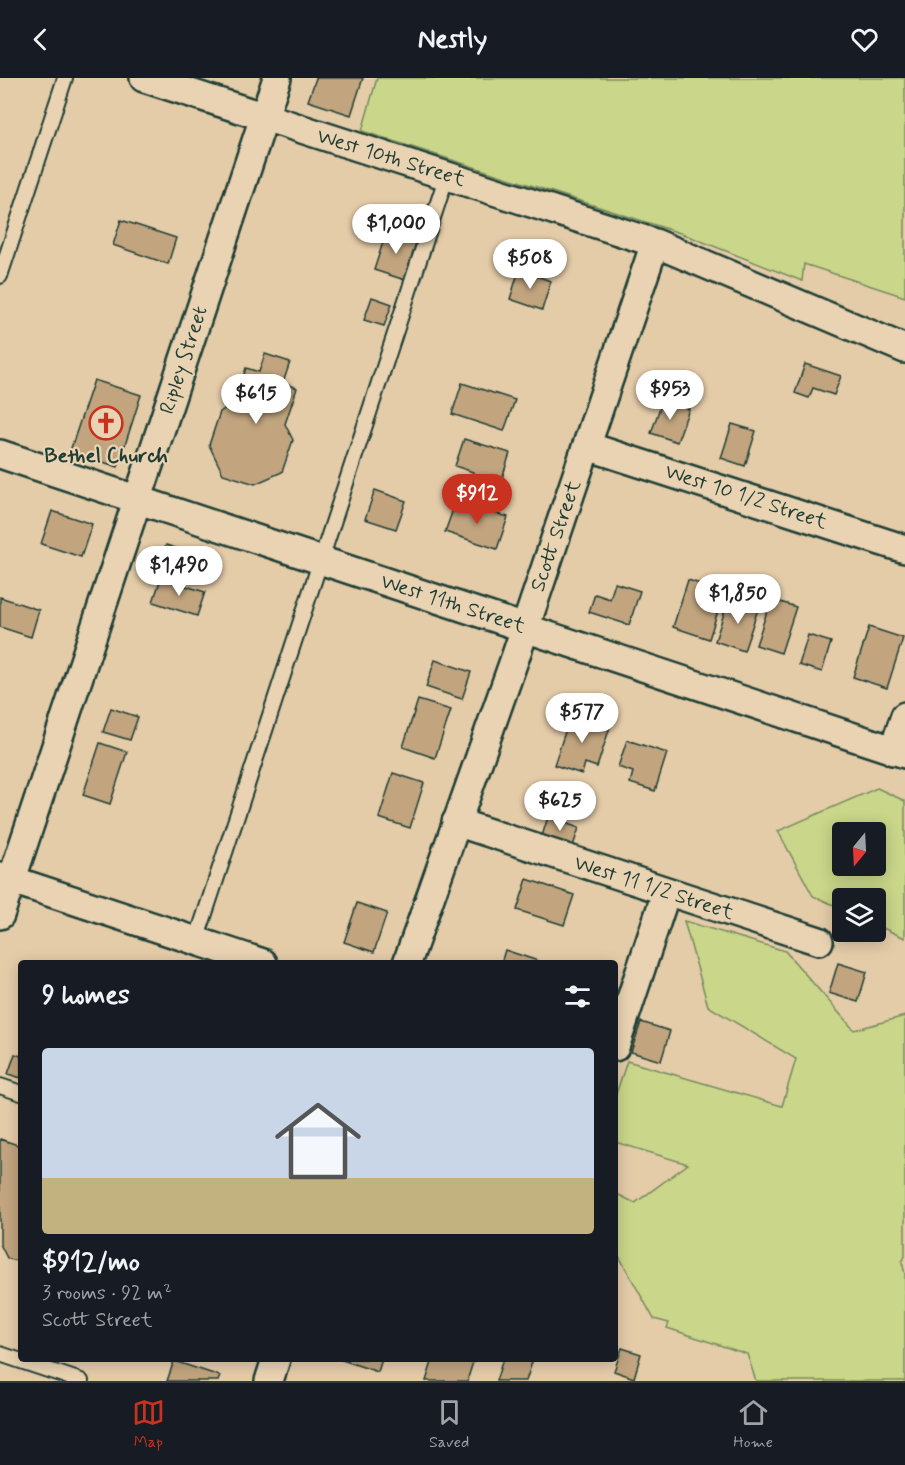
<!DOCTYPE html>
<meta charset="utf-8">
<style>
:root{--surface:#171b24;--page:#242831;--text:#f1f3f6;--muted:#9ea1a6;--line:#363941;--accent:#c8321e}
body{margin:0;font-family:Mynerve,sans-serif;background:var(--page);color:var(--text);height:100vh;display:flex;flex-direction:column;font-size:22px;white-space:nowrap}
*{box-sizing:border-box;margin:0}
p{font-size:20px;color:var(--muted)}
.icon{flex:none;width:33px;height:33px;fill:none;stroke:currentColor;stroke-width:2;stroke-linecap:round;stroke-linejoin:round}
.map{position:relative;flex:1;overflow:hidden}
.panel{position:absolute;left:18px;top:882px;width:600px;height:402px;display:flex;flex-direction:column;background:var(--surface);border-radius:6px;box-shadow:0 3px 15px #0003}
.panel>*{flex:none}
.needle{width:39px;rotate:198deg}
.buttons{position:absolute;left:832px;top:744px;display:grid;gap:12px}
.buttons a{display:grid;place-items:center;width:54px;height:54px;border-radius:6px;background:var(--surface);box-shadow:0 3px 15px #0003;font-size:30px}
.price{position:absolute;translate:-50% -51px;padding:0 14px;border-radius:21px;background:#fff;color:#222;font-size:20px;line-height:39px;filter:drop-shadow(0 2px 3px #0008)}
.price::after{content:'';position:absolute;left:50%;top:36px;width:18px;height:14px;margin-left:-9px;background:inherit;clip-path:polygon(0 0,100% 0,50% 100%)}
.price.selected{background:var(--accent);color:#fff}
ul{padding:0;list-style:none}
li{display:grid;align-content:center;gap:12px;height:318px;padding:0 24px}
li span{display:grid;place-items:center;height:186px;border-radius:6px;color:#555}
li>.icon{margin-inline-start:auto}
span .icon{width:108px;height:108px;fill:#fffc;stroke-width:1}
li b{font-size:26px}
h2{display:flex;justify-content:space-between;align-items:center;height:72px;padding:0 24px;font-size:26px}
header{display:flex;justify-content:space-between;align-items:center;height:78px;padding:0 24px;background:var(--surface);font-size:27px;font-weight:800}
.tab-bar{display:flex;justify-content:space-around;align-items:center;height:84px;border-top:2px solid var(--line);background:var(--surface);font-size:16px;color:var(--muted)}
.tab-bar a{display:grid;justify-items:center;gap:3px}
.tab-bar .selected{color:var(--accent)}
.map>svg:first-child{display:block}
</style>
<header><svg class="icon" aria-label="back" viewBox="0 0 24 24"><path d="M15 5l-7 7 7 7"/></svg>Nestly<svg class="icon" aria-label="heart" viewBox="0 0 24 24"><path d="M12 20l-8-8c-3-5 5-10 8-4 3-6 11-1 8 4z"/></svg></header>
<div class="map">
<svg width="905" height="1303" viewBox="0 0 905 1303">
<rect width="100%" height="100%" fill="#e5cca9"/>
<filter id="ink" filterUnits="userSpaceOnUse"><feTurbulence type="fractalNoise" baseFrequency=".0167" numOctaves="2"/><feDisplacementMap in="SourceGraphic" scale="12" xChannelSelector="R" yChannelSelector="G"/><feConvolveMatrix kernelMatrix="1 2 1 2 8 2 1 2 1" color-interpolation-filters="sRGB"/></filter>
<g filter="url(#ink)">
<path fill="#cad689" stroke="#748a5e" stroke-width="1.5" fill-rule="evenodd" d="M377,0H905V219L804,186L802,203L683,156L362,53Z
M877,710L905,723V860L876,847V820H843V831L813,818L778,753ZM876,754V788H843V754Z
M684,843L785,873L854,952L905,938V1178L902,1184L905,1196V1303H756L747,1276L667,1250L669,1245L654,1241L615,1171V1115L635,1125L688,1086L615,1064V1019L627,983L782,1028L796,981L708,928Z"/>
<path fill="#c2a57f" stroke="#1f3d34" stroke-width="1.5" d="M316,0H363L351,37L308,23Z
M121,142L176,160L168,186L113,167Z
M387,152L417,162L405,202L374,192Z
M519,192L551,203L542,232L510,221Z
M372,219L392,226L384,248L364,242Z
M265,276L290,284L283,305L297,310L285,346L293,362L282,394L255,406L223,396L209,367L220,334L235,324L246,290L259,294Z
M805,286L841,298L834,317L813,310L809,320L795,315Z
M94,302L141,317L118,389L70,373Z
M462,305L515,322L504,353L452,336Z
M663,321L689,331L677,364L651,355Z
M732,346L756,353L745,388L721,380Z
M464,361L510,375L494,426L465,418L473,394L455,388Z
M375,412L406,423L396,451L365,441Z
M456,423L508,439L497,471L445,454Z
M52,433L92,446L81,479L41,466Z
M166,467L201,478L193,502L158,491Z
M161,500L205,514L197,538L153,524Z
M688,502L724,514L709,561L673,549Z
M615,505L640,513L629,547L589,534L595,516L610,521Z
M0,519L39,532L31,559L0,549Z
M745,520L760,525L744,573L715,563L727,526L741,531Z
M771,521L796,529L781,575L756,567Z
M869,549L903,560L887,610L853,599Z
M808,557L831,564L822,594L799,587Z
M435,582L471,594L462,621L426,609Z
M418,622L451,632L435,680L403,669Z
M111,630L138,639L130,662L103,654Z
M571,636L610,649L597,689L585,685L582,696L554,687Z
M627,662L667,675L655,713L630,705L633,694L618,689Z
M100,665L127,674L110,726L83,717Z
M393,695L424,705L410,750L379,740Z
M548,739L579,750L573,768L542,758Z
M527,801L574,817L564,847L517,832Z
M357,825L387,835L374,874L344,864Z
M505,872L544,885H501Z
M838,885L867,894L858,924L829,915Z
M641,944L670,953L661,983L631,974Z
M15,976L21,978V1000L8,996Z
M0,1061L21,1068V1185L7,1180L0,1166Z
M622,1270L641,1276L634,1300L614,1293Z
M339,1281H382L378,1294Z
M433,1281H474L467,1303H426Z
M503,1281H533L526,1303H496Z
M174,1283L220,1298L218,1303H167Z"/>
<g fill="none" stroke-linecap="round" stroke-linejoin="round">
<g stroke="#1f3d34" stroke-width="18">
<path id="lane" d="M0,198L65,0
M196,863L447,97
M0,1008L21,1015
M0,1276L81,1303"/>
</g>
<g stroke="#1f3d34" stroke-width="32">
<path id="street" d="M144,0L655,165L905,271
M587,368L905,471
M0,376L905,676
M893,673L905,638
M456,744L819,863
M0,798L263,885
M0,837L277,0
M407,885L516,577L655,165
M615,969L666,815
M269,1303L276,1281"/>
</g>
<use href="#lane" stroke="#e9d3b2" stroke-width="14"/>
<use href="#street" stroke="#e9d3b2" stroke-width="27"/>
</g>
</g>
<defs>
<g id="church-ring" transform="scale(1.725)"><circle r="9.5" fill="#e9d3b2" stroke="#c8321e" stroke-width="1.5"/><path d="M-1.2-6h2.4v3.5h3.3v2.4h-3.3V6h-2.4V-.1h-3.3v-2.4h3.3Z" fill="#c8321e"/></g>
</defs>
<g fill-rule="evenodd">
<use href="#church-ring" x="106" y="345"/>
</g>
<g text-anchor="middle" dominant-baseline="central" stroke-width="4.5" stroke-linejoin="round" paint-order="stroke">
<g font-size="21" fill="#1f3d34" stroke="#e9d3b2">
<text transform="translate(391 80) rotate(17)">West 10th Street</text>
<text transform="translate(184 282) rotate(-72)">Ripley Street</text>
<text transform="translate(746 419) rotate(18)">West 10 1/2 Street</text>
<text transform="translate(556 458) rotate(-71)">Scott Street</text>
<text transform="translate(453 526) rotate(18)">West 11th Street</text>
<text transform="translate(654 810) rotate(18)">West 11 1/2 Street</text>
</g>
<g font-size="21" font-weight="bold" fill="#1f3d34" stroke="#e9d3b2">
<text x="106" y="378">Bethel Church</text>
</g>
</g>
</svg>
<div class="buttons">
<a><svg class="needle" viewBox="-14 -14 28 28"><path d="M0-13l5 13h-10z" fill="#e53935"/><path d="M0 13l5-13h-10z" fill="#9ea1a6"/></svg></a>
<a><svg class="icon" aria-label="layers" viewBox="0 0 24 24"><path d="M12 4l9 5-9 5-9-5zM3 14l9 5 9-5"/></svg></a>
</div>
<b class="price" style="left:396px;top:177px">$1,000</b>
<b class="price" style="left:530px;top:212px">$508</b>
<b class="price" style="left:670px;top:343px">$953</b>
<b class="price" style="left:256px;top:347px">$615</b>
<b class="price selected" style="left:477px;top:447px">$912</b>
<b class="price" style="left:179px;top:519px">$1,490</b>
<b class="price" style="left:738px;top:547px">$1,850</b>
<b class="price" style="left:582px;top:666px">$577</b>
<b class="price" style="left:560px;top:754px">$625</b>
<section class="panel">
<h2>9 homes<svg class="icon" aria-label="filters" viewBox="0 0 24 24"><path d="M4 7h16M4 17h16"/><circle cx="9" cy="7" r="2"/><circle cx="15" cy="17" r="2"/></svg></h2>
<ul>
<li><span style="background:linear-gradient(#c9d6e8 70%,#c2b280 0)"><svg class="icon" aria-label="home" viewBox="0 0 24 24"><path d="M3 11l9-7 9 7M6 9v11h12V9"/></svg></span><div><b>$912/mo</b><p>3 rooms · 92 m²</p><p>Scott Street</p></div></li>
</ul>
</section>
</div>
<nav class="tab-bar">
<a class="selected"><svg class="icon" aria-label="map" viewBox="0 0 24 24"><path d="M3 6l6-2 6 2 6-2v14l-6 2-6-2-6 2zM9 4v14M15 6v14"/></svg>Map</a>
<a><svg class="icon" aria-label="saved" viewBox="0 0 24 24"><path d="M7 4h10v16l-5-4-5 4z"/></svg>Saved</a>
<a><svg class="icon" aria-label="home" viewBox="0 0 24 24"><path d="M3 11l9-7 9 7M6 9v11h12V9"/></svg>Home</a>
</nav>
